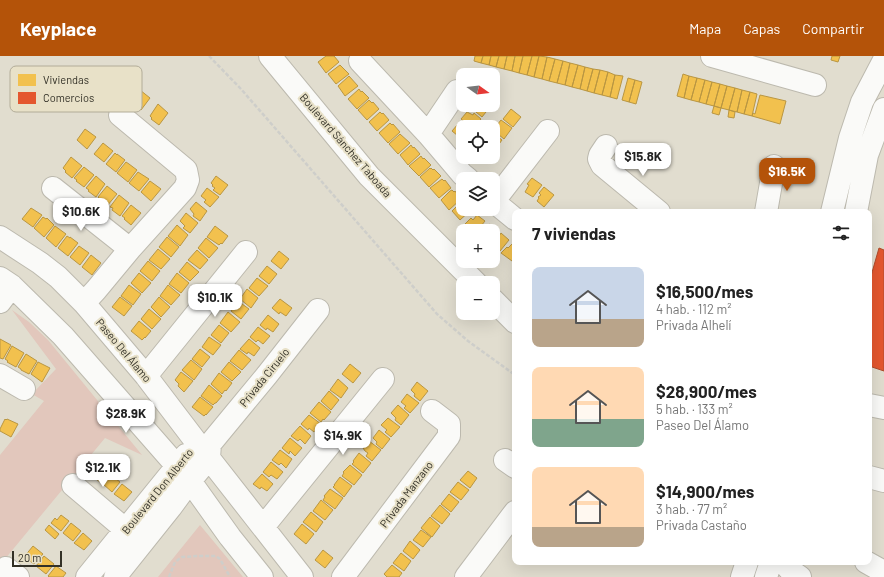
<!DOCTYPE html>
<html lang="es">
<meta charset="utf-8">
<style>
:root{--surface:#fff;--page:#f2f2f2;--text:#222;--muted:#767676;--accent:#b45309}
body{margin:0;font-family:Barlow,sans-serif;background:var(--page);color:var(--text);height:100vh;display:flex;flex-direction:column;font-size:15px;white-space:nowrap}
*{box-sizing:border-box;margin:0}
p{font-size:13px;color:var(--muted)}
.icon{flex:none;width:22px;height:22px;fill:none;stroke:currentColor;stroke-width:2;stroke-linecap:round;stroke-linejoin:round}
.map{position:relative;flex:1;overflow:hidden}
.panel{position:absolute;left:512px;top:153px;width:360px;height:356px;display:flex;flex-direction:column;background:var(--surface);border-radius:8px;box-shadow:0 4px 16px #0002}
.panel>*{flex:none}
.needle{width:26px;rotate:104deg}
.buttons{position:absolute;left:456px;top:12px;display:grid;gap:8px}
.buttons a{display:grid;place-items:center;width:44px;height:44px;border-radius:8px;background:var(--surface);box-shadow:0 4px 16px #0002;font-size:20px}
.scale{position:absolute;left:12px;bottom:10px;width:50px;box-sizing:border-box;padding-left:4px;border:2px solid #333127;border-top:0;font-size:11px;line-height:14px;white-space:nowrap;color:#333127;-webkit-text-stroke:3px #e8e1c8;paint-order:stroke}
.price{position:absolute;translate:-50% -34px;padding:0 9px;border-radius:8px;background:#fff;color:#222;font-size:13px;line-height:26px;filter:drop-shadow(0 1px 2px #0008)}
.price::after{content:'';position:absolute;left:50%;top:24px;width:12px;height:9px;margin-left:-6px;background:inherit;clip-path:polygon(0 0,100% 0,50% 100%)}
.price.selected{background:var(--accent);color:#fff}
ul{padding:0;list-style:none}
li{display:flex;align-items:center;gap:12px;height:100px;padding:0 20px}
li span{display:grid;place-items:center;flex:none;width:112px;height:80px;border-radius:8px;color:#555}
li>.icon{margin-inline-start:auto}
span .icon{width:48px;height:48px;fill:#fffc;stroke-width:1}
li b{font-size:17px}
h2{display:flex;justify-content:space-between;align-items:center;height:48px;padding:0 20px;font-size:17px}
header{display:flex;align-items:center;gap:24px;box-sizing:border-box;height:56px;padding:0 20px;background:var(--accent);color:#fff}
header strong{font-size:19px}
nav{display:flex;gap:22px;margin-inline-start:auto;font-size:14px}
.map>svg:first-child{display:block}
</style>
<header>
<strong>Keyplace</strong>
<nav><a>Mapa</a><a>Capas</a><a>Compartir</a></nav>
</header>
<div class="map">
<svg width="884" height="521" viewBox="0 0 884 521">
<rect width="100%" height="100%" fill="#e1ddcf"/>
<path fill="#e2c7bc" d="M12,254L29,266L48,284L142,399L105,382L0,509V399L44,345L32,338L56,313Z
M200,469L243,521H158Z"/>
<path fill="#f2c14e" stroke="#b99642" d="M326,0H334L339,6L326,17L318,6Z
M475,0H483L481,7L474,5Z
M483,0H491L489,9L481,7Z
M491,0H499L496,11L489,9Z
M499,0H507L504,13L496,11Z
M507,0H515L512,15L504,13Z
M515,0H523L519,17L512,15Z
M523,0H532L527,19L519,17Z
M532,0H539L534,21L527,19Z
M539,0L547,1L542,23L534,21Z
M832,0H840L838,6L831,4Z
M547,1L555,3L549,25L542,23Z
M555,3L563,5L557,27L549,25Z
M563,5L570,7L565,29L557,27Z
M570,7L578,9L572,31L565,29Z
M340,9L349,18L336,28L328,18Z
M578,9L585,11L580,33L572,31Z
M585,11L593,13L587,35L580,33Z
M593,13L600,14L594,37L587,35Z
M600,14L608,16L602,39L594,37Z
M608,16L615,19L610,41L602,39Z
M683,18L689,20L684,42L677,40Z
M615,19L623,20L617,43L610,41Z
M349,20L358,30L345,40L338,30Z
M689,20L697,22L691,44L684,42Z
M628,22L635,24L629,46L622,44Z
M697,22L705,24L699,46L691,44Z
M635,24L642,26L636,48L629,46Z
M705,24L712,26L706,48L699,46Z
M712,26L720,28L714,50L706,48Z
M720,28L727,30L721,52L714,50Z
M727,30L735,32L729,54L721,52Z
M735,32L742,34L737,56L729,54Z
M359,33L361,36L362,35L369,42L357,53L348,43Z
M140,34L150,42L141,54L133,48H134L131,45Z
M742,34L750,36L744,58L737,56Z
M750,36L757,38L752,60L744,58Z
M760,39L786,45L780,68L752,60L753,57L755,58Z
M369,44L372,47L373,46L379,53L367,64L358,54Z
M158,48L168,57L159,69L151,63L152,62L150,60Z
M472,49H488L490,51L482,61L470,51Z
M714,50L721,52L719,59L712,57Z
M511,53L521,61L513,71L503,63Z
M729,54L735,56L734,62L728,61Z
M380,56L382,58L383,57L389,64L377,75L369,66Z
M467,56L473,59L474,57L481,63L474,71H471L461,63Z
M501,64L512,72L504,83L493,74Z
M390,67L392,69L393,68L400,76L388,87L379,77Z
M458,68L463,71V84L452,75Z
M85,73L96,81L87,93L77,84Z
M493,77L502,84L494,95L493,94Z
M400,78L410,87L398,98L389,88Z
M103,87L113,95L104,106L94,98Z
M411,89L413,92L414,91L420,98L408,109L400,99Z
M115,97L117,99V98L125,104L116,116L106,108Z
M421,100L423,103L424,102L431,109L419,120L409,110Z
M71,101L82,110L72,122L65,116L66,115L63,112Z
M126,106L129,108L137,114L128,126L117,117Z
M84,111L94,119L84,131L76,125L77,124L74,122Z
M430,112V113L431,112L433,114L434,113L441,120L429,131L420,121Z
M138,116L149,123L139,135L129,127Z
M96,120L105,128L96,141L88,135L89,134L86,132Z
M216,120L228,129L220,139L213,134L215,132L212,130L213,129L211,127Z
M532,122L542,129L533,141L525,136L529,129L527,128Z
M442,123L444,125L445,124L451,132L439,142L430,132Z
M150,125L161,133L151,145L141,136Z
M107,130L117,138L107,150L98,141Z
M544,131L554,139L544,151L537,145L539,142L538,141L541,139L539,137Z
M207,132L219,141L210,151L204,146L206,144L201,140Z
M452,134L454,136L455,135L461,143L449,154L441,144L450,135Z
M119,139L129,147L120,160L112,154L113,152L110,151Z
M196,146L207,155L200,165L193,160L194,158L190,153Z
M462,148H463V153H471V154L460,164L452,155L458,149L459,151Z
M131,149L141,157L131,169L124,163L125,162L122,160Z
M31,152L42,159L33,171L22,163Z
M186,157L198,167L190,177L183,172L185,170L180,165Z
M477,159L485,165L477,175H474L465,168L471,162L473,164Z
M43,161L46,163L47,162L54,169L44,181L34,172Z
M489,168L497,174L493,179V175H480L483,172L484,173Z
M177,169L188,179L180,190L168,180Z
M55,170L66,178L56,191L46,182Z
M215,170L228,180L222,188L221,187L219,189L207,181Z
M501,177L509,184L500,195L493,190V183L495,181L497,183Z
M67,180L70,182V181L78,187L68,200L58,192Z
M167,181L179,191L171,201L159,191Z
M206,182L218,192L209,202L198,192Z
M513,187L515,188V200L512,205L501,197L507,191L508,192Z
M79,190L89,197L80,209L70,201Z
M158,193L170,203L161,213L149,204Z
M197,194L208,204L200,213L188,204Z
M279,195L289,203L281,213L271,205Z
M91,199L101,207L92,219L82,211Z
M148,205L160,215L152,225L140,215Z
M187,206L199,216L190,225L179,216Z
M267,210L277,218L269,228L259,220Z
M139,217L151,227L142,237L131,227Z
M177,217L189,227L181,237L169,228Z
M257,222L268,230L259,240L249,232Z
M129,229L141,238L133,249L121,240Z
M168,229L180,239L171,249L160,240Z
M247,233L258,242L251,252L240,243Z
M120,241L132,250L124,260L112,251Z
M159,241L170,251L161,261L151,251Z
M280,243L292,252L286,260L280,256L279,258L272,252Z
M238,245L249,253L241,263L231,255Z
M149,253L161,263L152,273L141,263Z
M228,256L240,266L231,276L220,267Z
M268,259L279,268L273,276L267,272L266,274L260,269Z
M139,265L151,275L145,282V281L142,284L131,275Z
M219,269L229,277L221,287L211,279Z
M258,271L270,280L263,288L258,284L256,286L250,281Z
M209,281L221,289L213,299L202,291Z
M0,283L11,289L3,303L0,302Z
M249,283L260,292L254,300L248,296L247,298L240,293Z
M12,290L24,297L16,311L7,306L8,305L5,303Z
M200,293L210,301L202,311L192,303Z
M239,294L251,304L242,314L230,305Z
M26,298L37,305L29,318L21,314V313L18,311Z
M191,304L202,313L194,324L182,314Z
M38,306L50,312L42,326L31,318Z
M229,306L241,316L232,325L221,316Z
M350,308L361,317L353,327L342,318Z
M181,316L193,325L184,336L178,330L179,328L175,324Z
M219,317L232,327L226,335L225,334L222,338L211,328Z
M338,323L348,332L341,342L330,334Z
M417,326L428,335L420,345L414,340L415,338L411,334Z
M209,329L222,340L216,347H215L213,349L201,340Z
M329,335L339,344L331,354L321,345Z
M407,338L419,347L410,357L404,352L406,350L401,346Z
M200,341L213,351L206,359V358L204,360L192,351Z
M319,346L331,356L324,364L323,363L321,366L310,357Z
M398,349L409,359L401,369L395,364L396,362L391,357Z
M309,359L321,368L314,376L309,372L308,374L301,368Z
M388,362L400,371L391,381L385,376L387,374L381,369Z
M5,363L6,364L7,363L18,368L11,381L0,375V373Z
M300,370L311,380L305,388L300,383L298,385L291,380Z
M379,374L390,383L382,393L376,388L377,386L373,382Z
M290,382L302,392L295,400L290,395L289,398L282,392Z
M369,385L381,394L372,405L366,400L368,397L365,395L363,392Z
M280,394L292,403L286,412L281,407L279,409L272,404Z
M359,397L371,407L363,417L352,408L354,406L353,405Z
M271,406L283,416L277,423L271,419L269,421L263,416Z
M98,409L108,416L100,426L92,420L96,415L94,414Z
M350,409L362,419L354,429L342,420L344,417L343,416Z
M468,415L477,422L470,432L460,424Z
M262,418L273,428L267,435L261,431L260,433L253,428Z
M111,419L120,426L112,436L103,428Z
M340,421L352,430L344,441L333,431L335,429H334Z
M458,426L469,434L461,444L450,436Z
M122,428L132,436L124,445L114,438Z
M330,433L343,442L335,453L323,444L325,441L324,440Z
M449,438L459,446L451,456L441,448Z
M321,444L333,454L325,464L313,455Z
M440,449L450,458L442,468L431,460Z
M311,456L323,466L316,476L303,466Z
M61,459L69,465L61,475L51,467L55,462L57,464Z
M430,461L440,470L432,481L421,472Z
M71,467L81,475L73,485L63,477Z
M302,468L314,478L306,488L294,478Z
M49,469L59,478L55,483L45,474Z
M421,474L431,481L423,491L413,484Z
M83,477L92,485L84,494L74,487Z
M410,485L420,494L413,503L403,495Z
M33,490L43,498L34,508L24,501Z
M323,494L333,502L325,512L315,504Z
M401,497L411,505L404,515L393,507Z
M44,500L54,508L46,518L36,510Z
M392,509L402,517L399,521H387L384,518Z
M56,510L66,517L63,521H49L48,520Z"/>
<path fill="#e4572e" stroke="#af4c2c" d="M879,192L884,194V315L869,310V227Z"/>
<g fill="none" stroke-linecap="round" stroke-linejoin="round">
<g stroke="#bcb9ae" stroke-width="24">
<path id="minor" d="M270,0L369,120L476,227
M712,0L815,29
M360,5L428,78L462,118L468,123
M428,78L457,35
M606,90L600,99L599,103L602,109L659,156
M53,132L130,193
M493,145L515,163
M494,145L548,75
M766,156L774,110
M832,156L850,82L862,46L884,4
M856,156L867,99L884,53
M0,181L40,207L58,221L84,247L146,320L197,387L302,521
M0,222L12,230L63,280L190,425L230,481L262,521
M493,244L515,266
M0,246L12,230
M84,247L96,234L130,193L185,132L188,124L186,114L120,59
M0,319L24,333
M146,320L246,196
M869,349L884,352
M505,404L515,411
M869,421L884,425
M73,429L126,474
M263,471L383,323
M783,506L790,514L800,521
M866,506L884,516
M6,512L18,521
M87,521L186,399
M115,521L171,451L190,425L209,402L210,388L267,319L318,254
M343,521L449,380V368L432,355
M466,521L515,456
M742,521L747,506
M766,521L771,506"/>
</g>
<path stroke="#cececa" stroke-width="2.5" stroke-dasharray="4 2" stroke-linecap="butt" d="M209,0L241,33L437,258L468,285L515,319
M169,521L175,506L182,501L197,500H216L220,503L230,521"/>
<use href="#minor" stroke="#fafaf8" stroke-width="22"/>
</g>
<g text-anchor="middle" dominant-baseline="central" stroke-width="4" stroke-linejoin="round" paint-order="stroke">
<g font-size="11" fill="#333127" stroke="#e8e1c8">
<text transform="translate(346 89) rotate(49)">Boulevard Sánchez Taboada</text>
<text transform="translate(124 294) rotate(50)">Paseo Del Álamo</text>
<text transform="translate(264 321) rotate(-51)">Privada Ciruelo</text>
<text transform="translate(157 435) rotate(-51)">Boulevard Don Alberto</text>
<text transform="translate(406 438) rotate(-53)">Privada Manzano</text>
</g>
</g>
<rect x="10" y="10" width="132" height="46" rx="6" fill="#e8e1c8" stroke="#b2ac98" stroke-width="1"/>
<rect x="18" y="18" width="18" height="12" fill="#f2c14e"/>
<rect x="18" y="36" width="18" height="12" fill="#e4572e"/>
<g font-size="11" fill="#333127">
<text x="43" y="28">Viviendas</text>
<text x="43" y="46">Comercios</text>
</g>
</svg>
<div class="buttons">
<a><svg class="needle" viewBox="-14 -14 28 28"><path d="M0-13l5 13h-10z" fill="#e53935"/><path d="M0 13l5-13h-10z" fill="#767676"/></svg></a>
<a><svg class="icon" aria-label="locate" viewBox="0 0 24 24"><circle cx="12" cy="12" r="6"/><path d="M12 2v4M12 18v4M2 12h4M18 12h4"/></svg></a>
<a><svg class="icon" aria-label="layers" viewBox="0 0 24 24"><path d="M12 4l9 5-9 5-9-5zM3 14l9 5 9-5"/></svg></a>
<a>+</a>
<a>−</a>
</div>
<div class="scale">20 m</div>
<b class="price" style="left:643px;top:121px">$15.8K</b>
<b class="price selected" style="left:787px;top:136px">$16.5K</b>
<b class="price" style="left:81px;top:176px">$10.6K</b>
<b class="price" style="left:215px;top:262px">$10.1K</b>
<b class="price" style="left:126px;top:378px">$28.9K</b>
<b class="price" style="left:343px;top:400px">$14.9K</b>
<b class="price" style="left:103px;top:432px">$12.1K</b>
<section class="panel">
<h2>7 viviendas<svg class="icon" aria-label="filters" viewBox="0 0 24 24"><path d="M4 7h16M4 17h16"/><circle cx="9" cy="7" r="2"/><circle cx="15" cy="17" r="2"/></svg></h2>
<ul>
<li><span style="background:linear-gradient(#c9d6e8 65%,#b9a48a 0)"><svg class="icon" aria-label="home" viewBox="0 0 24 24"><path d="M3 11l9-7 9 7M6 9v11h12V9"/></svg></span><div><b>$16,500/mes</b><p>4 hab. · 112 m²</p><p>Privada Alhelí</p></div></li>
<li><span style="background:linear-gradient(#ffd9b3 65%,#7fa58c 0)"><svg class="icon" aria-label="home" viewBox="0 0 24 24"><path d="M3 11l9-7 9 7M6 9v11h12V9"/></svg></span><div><b>$28,900/mes</b><p>5 hab. · 133 m²</p><p>Paseo Del Álamo</p></div></li>
<li><span style="background:linear-gradient(#ffd9b3 75%,#b9a48a 0)"><svg class="icon" aria-label="home" viewBox="0 0 24 24"><path d="M3 11l9-7 9 7M6 9v11h12V9"/></svg></span><div><b>$14,900/mes</b><p>3 hab. · 77 m²</p><p>Privada Castaño</p></div></li>
</ul>
</section>
</div>
